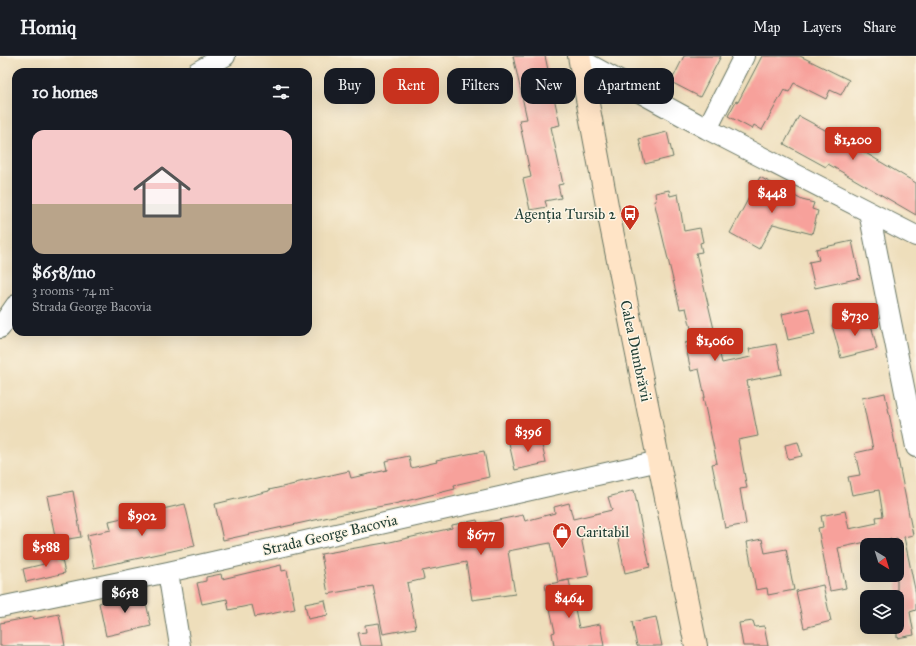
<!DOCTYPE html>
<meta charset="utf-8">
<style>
:root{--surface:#171b24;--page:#242831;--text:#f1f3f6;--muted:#9ea1a6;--line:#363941;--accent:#c8321e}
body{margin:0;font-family:"IM FELL Great Primer",serif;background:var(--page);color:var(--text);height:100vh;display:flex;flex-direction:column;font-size:15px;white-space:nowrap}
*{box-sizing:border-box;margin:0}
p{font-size:13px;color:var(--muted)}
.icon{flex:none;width:22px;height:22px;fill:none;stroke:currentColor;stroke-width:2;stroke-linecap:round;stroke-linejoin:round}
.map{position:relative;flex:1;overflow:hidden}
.drawer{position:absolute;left:12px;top:12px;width:300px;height:268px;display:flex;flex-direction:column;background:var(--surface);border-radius:12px;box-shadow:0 4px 16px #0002}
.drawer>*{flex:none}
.top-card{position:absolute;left:324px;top:12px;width:380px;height:36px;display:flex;gap:8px}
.needle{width:26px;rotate:142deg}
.buttons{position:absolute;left:860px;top:482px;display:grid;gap:8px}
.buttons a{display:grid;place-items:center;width:44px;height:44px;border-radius:8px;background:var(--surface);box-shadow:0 4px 16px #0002;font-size:20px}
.price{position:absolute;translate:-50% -34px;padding:0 9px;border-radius:4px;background:var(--accent);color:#fff;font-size:13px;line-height:26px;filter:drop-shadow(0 1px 2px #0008)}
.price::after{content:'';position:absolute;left:50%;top:24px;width:12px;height:9px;margin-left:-6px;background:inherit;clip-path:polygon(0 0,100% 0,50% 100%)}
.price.current{background:#222;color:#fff}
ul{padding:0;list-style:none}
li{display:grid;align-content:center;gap:8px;height:212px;padding:0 20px}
li span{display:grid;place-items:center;height:124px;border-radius:12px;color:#555}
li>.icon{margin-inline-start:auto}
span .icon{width:72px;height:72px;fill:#fffc;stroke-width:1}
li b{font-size:17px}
h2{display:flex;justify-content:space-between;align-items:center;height:48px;padding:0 20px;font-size:17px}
.tag{padding:0 14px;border-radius:12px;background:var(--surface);box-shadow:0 4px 16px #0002;font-size:14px;line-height:36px}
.tag.current{background:var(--accent);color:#fff}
header{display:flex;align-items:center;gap:24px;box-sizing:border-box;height:56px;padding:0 20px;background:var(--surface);border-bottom:1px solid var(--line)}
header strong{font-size:19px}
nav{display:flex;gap:22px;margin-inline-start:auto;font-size:14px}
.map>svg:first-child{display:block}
</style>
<header>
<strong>Homiq</strong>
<nav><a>Map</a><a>Layers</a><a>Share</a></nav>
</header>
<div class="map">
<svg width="916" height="590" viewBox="0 0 916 590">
<rect width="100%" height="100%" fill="#fcf5e5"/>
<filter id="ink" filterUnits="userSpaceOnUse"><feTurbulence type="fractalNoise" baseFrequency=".025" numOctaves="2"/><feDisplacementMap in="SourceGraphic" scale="8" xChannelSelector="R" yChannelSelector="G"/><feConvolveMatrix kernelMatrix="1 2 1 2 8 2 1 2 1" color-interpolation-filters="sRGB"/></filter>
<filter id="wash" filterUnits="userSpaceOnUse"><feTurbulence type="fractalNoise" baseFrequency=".012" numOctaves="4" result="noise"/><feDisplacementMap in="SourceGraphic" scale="16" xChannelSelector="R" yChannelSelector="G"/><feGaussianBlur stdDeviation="0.9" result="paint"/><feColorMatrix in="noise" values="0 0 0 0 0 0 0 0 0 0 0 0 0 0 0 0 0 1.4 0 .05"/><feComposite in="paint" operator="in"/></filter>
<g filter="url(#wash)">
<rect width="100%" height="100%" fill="#eedebb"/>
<g id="blocks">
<path fill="#f7a19b" d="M513,0H545L560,69L551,71L563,128L558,129L561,142L545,145L547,151L530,154L523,123L531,121L519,64L527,63Z
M684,0H721L700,41L671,26Z
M762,0H800L849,24L841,39L830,34L826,43L794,27L789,36L784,34L762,74L754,69L752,73L728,60L736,45L738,46Z
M799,60L851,88L861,71L874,79L864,96L916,127V159L828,108L826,111L784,88Z
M667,76L673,101L645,108L639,83Z
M760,121L802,144L814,147L812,153L818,155L812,178L773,168L759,193L730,177Z
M669,134L670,140L678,138L684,175L700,172L703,186L700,187L702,196L696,197L722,307L751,301L749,293L776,288L782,318L747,325L758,380L738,384L747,432L740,433L746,468L725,472L712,408L717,407L703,341H705L699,313L691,315L685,287L694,285L686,252L680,253L654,145H656L655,137Z
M852,185L860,222L815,232L809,206L819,204L816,193Z
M809,252L815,278L788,284L782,258Z
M869,260L877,293L841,302L832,269Z
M885,337L913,479L904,481L916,538V554L910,556L914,579L897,582V482L880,485V483L838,492L846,532L830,535L818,472L823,471L821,460L845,455L849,473L877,467L876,461L883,460L879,434L852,439L848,421L860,419L855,397L873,393L862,342Z
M540,380L546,407L515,414L509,387Z
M798,386L802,400L788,403L785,389Z
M484,395L489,421L454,429L455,433L394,448L366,453L223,484L215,448L269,435V434L295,428V427L349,415L351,422L387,414L385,405L409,400L411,412L437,406L436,404Z
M634,434L650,511L625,517L616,473L581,481L589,520L558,526L550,487L508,495L515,538L472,544L466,506L422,515L424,523L407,527L416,572L383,578L373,530L328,538L321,498L390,486L452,472V469L477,464L478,468L523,459L525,465L555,457L554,451L569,447L573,463L612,454L608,441Z
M73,435L81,481L56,485L47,440Z
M185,448L195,490L94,512L87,479L111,474L109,465Z
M762,483L765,497L786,493L794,534L768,539L767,532L756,534L747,486Z
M58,495L60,505L62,504L65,517L26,526L23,513L44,508L42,499Z
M281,509L282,515L287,514L295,553L255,561L252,549L229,554L227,543L202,548L197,527L206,525V521L221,518L222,523Z
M569,524L579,572L600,568L604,590H554L552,577L555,576L545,529Z
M823,529L831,565L804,572L796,535Z
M144,537L151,570L106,580L99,547Z
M325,544L328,559L308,563L305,548Z
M59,558L65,590H0V567L33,561L34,563Z
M656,561L662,590H637L632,566Z
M753,565L755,571L764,570L768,590H743L739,567Z
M379,567L383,590H361L358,577L366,576L365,569Z"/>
</g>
</g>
<g filter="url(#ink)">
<use href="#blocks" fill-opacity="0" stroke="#677563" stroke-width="1"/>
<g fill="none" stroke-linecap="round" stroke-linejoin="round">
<g stroke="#677563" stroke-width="22">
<path id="minor" d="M579,3L707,73L916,180
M197,16L225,0
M707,73L744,0
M869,156L916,391
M0,272L16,249
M168,516L180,590
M0,551L168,516L659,405"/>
</g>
<g stroke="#677563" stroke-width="24">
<path id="secondary" d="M579,0L609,160L696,590"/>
</g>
<use href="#minor" stroke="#fff" stroke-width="20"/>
<use href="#secondary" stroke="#ffe4c6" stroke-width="22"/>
</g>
</g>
<defs>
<g id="bus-pin" transform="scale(1)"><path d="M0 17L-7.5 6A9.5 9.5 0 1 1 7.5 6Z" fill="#c8321e" stroke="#fcf5e5"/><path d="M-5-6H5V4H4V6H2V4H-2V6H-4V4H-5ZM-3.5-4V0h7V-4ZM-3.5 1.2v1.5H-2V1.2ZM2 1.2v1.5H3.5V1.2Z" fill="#fff"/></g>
<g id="shop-pin" transform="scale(1)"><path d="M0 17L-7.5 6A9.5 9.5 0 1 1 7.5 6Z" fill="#c8321e" stroke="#fcf5e5"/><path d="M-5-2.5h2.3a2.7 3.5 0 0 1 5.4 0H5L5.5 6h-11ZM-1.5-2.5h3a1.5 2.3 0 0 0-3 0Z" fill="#fff"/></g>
</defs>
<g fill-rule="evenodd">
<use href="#bus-pin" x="630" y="158"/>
<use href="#shop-pin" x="562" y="476"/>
</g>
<g text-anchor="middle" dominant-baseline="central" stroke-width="3" stroke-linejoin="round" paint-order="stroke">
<g font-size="15" fill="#1f3d34" stroke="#fcf5e5" text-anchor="end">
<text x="616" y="158">Agenția Tursib 2</text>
<text x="576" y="476" text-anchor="start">Caritabil</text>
</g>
<g font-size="15" fill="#1f3d34" stroke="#fcf5e5">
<text transform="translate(636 295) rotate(78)">Calea Dumbrăvii</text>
<text transform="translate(330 479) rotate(-13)">Strada George Bacovia</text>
</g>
</g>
</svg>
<div class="buttons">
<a><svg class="needle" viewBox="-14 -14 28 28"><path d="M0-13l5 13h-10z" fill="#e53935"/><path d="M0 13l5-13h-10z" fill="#9ea1a6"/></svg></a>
<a><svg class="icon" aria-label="layers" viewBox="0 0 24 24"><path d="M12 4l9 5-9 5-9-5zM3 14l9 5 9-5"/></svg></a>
</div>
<b class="price" style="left:853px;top:105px">$1,200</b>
<b class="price" style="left:772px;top:158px">$448</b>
<b class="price" style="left:855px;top:281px">$730</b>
<b class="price" style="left:715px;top:306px">$1,060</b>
<b class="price" style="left:528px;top:397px">$396</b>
<b class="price" style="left:142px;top:481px">$902</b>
<b class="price" style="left:481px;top:500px">$677</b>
<b class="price" style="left:46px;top:512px">$588</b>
<b class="price current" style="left:125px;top:558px">$658</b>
<b class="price" style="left:569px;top:563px">$464</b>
<div class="top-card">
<a class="tag">Buy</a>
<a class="tag current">Rent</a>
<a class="tag">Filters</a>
<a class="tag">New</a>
<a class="tag">Apartment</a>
</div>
<section class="drawer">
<h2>10 homes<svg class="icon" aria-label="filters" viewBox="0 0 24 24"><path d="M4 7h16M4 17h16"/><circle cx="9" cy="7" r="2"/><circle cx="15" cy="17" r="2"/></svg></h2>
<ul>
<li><span style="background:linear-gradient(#f6c9c9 60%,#b9a48a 0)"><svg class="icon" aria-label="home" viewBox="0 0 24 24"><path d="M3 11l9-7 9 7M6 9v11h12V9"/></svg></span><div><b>$658/mo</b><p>3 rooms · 74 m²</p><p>Strada George Bacovia</p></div></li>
</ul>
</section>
</div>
